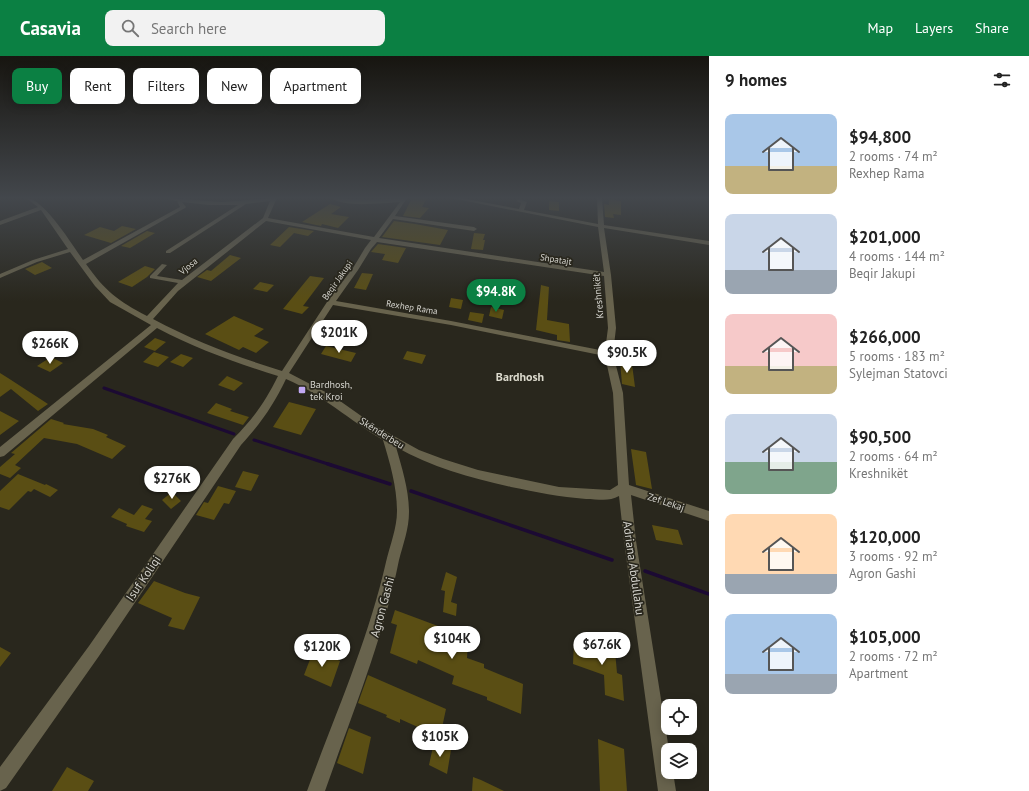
<!DOCTYPE html>
<meta charset="utf-8">
<style>
:root{--surface:#fff;--page:#f2f2f2;--text:#222;--muted:#767676;--accent:#0b8043}
body{margin:0;font-family:"PT Sans",sans-serif;background:var(--page);color:var(--text);height:100vh;display:flex;flex-direction:column;font-size:15px;white-space:nowrap}
*{box-sizing:border-box;margin:0}
p{font-size:13px;color:var(--muted)}
.icon{flex:none;width:22px;height:22px;fill:none;stroke:currentColor;stroke-width:2;stroke-linecap:round;stroke-linejoin:round}
.map{position:relative;flex:1;overflow:hidden}
.panel{display:flex;flex-direction:column;background:var(--surface);width:320px}
.panel>*{flex:none}
.hud{position:absolute;left:12px;top:12px;width:380px;height:36px;display:flex;gap:8px}
.buttons{position:absolute;left:661px;top:643px;display:grid;gap:8px}
.buttons a{display:grid;place-items:center;width:36px;height:36px;border-radius:8px;background:var(--surface);box-shadow:0 2px 10px #0003;font-size:20px}
.price{position:absolute;translate:-50% -34px;padding:0 9px;border-radius:14px;background:#fff;color:#222;font-size:13px;line-height:26px;filter:drop-shadow(0 1px 2px #0008)}
.price::after{content:'';position:absolute;left:50%;top:24px;width:12px;height:9px;margin-left:-6px;background:inherit;clip-path:polygon(0 0,100% 0,50% 100%)}
.price.selected{background:var(--accent);color:#fff}
ul{padding:0;list-style:none}
li{display:flex;align-items:center;gap:12px;height:100px;padding:0 16px}
li span{display:grid;place-items:center;flex:none;width:112px;height:80px;border-radius:8px;color:#555}
li>.icon{margin-inline-start:auto}
span .icon{width:48px;height:48px;fill:#fffc;stroke-width:1}
li b{font-size:17px}
h2{display:flex;justify-content:space-between;align-items:center;height:48px;padding:0 16px;font-size:17px}
.tag{padding:0 14px;border-radius:8px;background:var(--surface);box-shadow:0 2px 10px #0003;font-size:14px;line-height:36px}
.tag.selected{background:var(--accent);color:#fff}
header{display:flex;align-items:center;gap:24px;box-sizing:border-box;height:56px;padding:0 20px;background:var(--accent);color:#fff}
header strong{font-size:19px}
nav{display:flex;gap:22px;margin-inline-start:auto;font-size:14px}
.search{width:280px;height:36px;background:var(--page);display:flex;align-items:center;gap:10px;box-sizing:border-box;padding:0 14px;border-radius:8px;color:var(--muted);font-size:15px}
main{display:flex;flex:1;min-height:0}
.map>svg:first-child{display:block}
</style>
<header>
<strong>Casavia</strong>
<div class="search"><svg class="icon" aria-label="search" viewBox="0 0 24 24"><circle cx="10" cy="10" r="6"/><path d="M15 15l6 6"/></svg>Search here</div>
<nav><a>Map</a><a>Layers</a><a>Share</a></nav>
</header>
<main>
<div class="map">
<svg width="709" height="735" viewBox="0 0 709 735">
<rect width="100%" height="100%" fill="#29271d"/>
<g fill="none" stroke-linecap="round" stroke-linejoin="round">
<path stroke="#1c0a33" stroke-width="2" d="M174,142L186,144
M253,144L264,142"/>
<path stroke="#1c0a33" stroke-width="3" d="M104,332L234,378
M254,384L331,409"/>
<path stroke="#1c0a33" stroke-width="3.5" d="M328,408L390,428
M411,435L612,504
M645,515L709,538"/>
</g>
<path fill="#5a4e14" d="M412,142H427L422,151L429,152L420,162L403,160Z
M609,143L621,145V159L613,158L614,162L605,161L604,148L609,149Z
M549,145L559,146V155L549,154Z
M330,148L341,151L331,158L349,161L338,172L322,168L321,170L302,166Z
M394,165L415,168L448,174L440,189L382,181Z
M122,170L136,173L111,187L84,179L100,171L114,175Z
M289,171L314,175L308,180L294,177L280,191L270,189Z
M147,175L155,177L130,192L121,190Z
M474,177L485,178L483,184H485L483,194L471,193Z
M378,188L406,192L398,207L382,204L385,198L371,196Z
M230,199L241,202L211,225L197,221L207,214L211,215Z
M42,206L52,212L35,219L25,213Z
M145,210L155,213L147,221L132,231L118,226Z
M362,217L373,218L366,234L354,232Z
M310,220L324,222L303,250L309,251L302,258L283,253Z
M260,226L274,229L267,236L253,233Z
M541,229L549,231L547,264L569,268L570,286L557,284V279L536,274Z
M451,242L463,244L461,253L449,251Z
M491,251L504,254L502,263L489,260Z
M470,256L484,258L482,267L468,264Z
M234,260L264,273L254,280L269,286L256,297L243,291L239,294L205,278Z
M155,282L166,286L155,295L144,291Z
M326,290L356,297L351,306L321,298Z
M407,295L426,299L422,308L403,303Z
M154,296L169,301L158,311L143,306Z
M181,298L193,302L183,311L170,306Z
M51,301L63,307L50,316L37,310Z
M620,305L632,308L635,331L622,328Z
M0,317L8,322L48,348L38,355L11,333L0,341Z
M227,320L243,327L234,335L218,329Z
M289,346L316,353L301,379L273,371Z
M216,347L232,353L230,355L249,361L243,369L207,357Z
M0,355L19,365L0,379Z
M51,363L64,367L63,368L93,373L108,379L106,381L126,390L112,403L77,388L44,382L15,409L21,412L10,422L0,418V411L15,398L11,397Z
M631,393L646,396L652,433L636,429Z
M243,415L259,419L251,435L235,431Z
M18,418L45,429L46,428L58,434L50,441L34,433L31,436L28,435L9,454L0,451V435Z
M218,430L236,435L229,448L224,447L214,464L196,459L204,446L208,447Z
M172,436L181,445L171,453L162,444Z
M142,449L153,453L145,463L152,465L144,476L126,470L127,468L111,461L119,452L134,459Z
M652,469L678,474L683,489L656,484Z
M446,516L457,521L451,546L457,548L456,560L443,556L445,535L441,534Z
M154,525L185,537L200,541L184,574L168,570L172,562L138,547Z
M395,554L446,573V577L468,584L467,602L484,608V612L523,628L521,658L487,644V641L452,628L454,620L418,604L417,608L390,597L397,569L391,567Z
M601,580L614,584L617,617L622,619L624,645L605,639L604,619L573,608L574,586L603,596Z
M0,591L11,597L0,611Z
M314,593L340,605L331,631L304,619Z
M368,619L446,653L440,681L400,663V667L386,661L387,659L358,647Z
M349,672L371,681L363,718L337,707Z
M598,683L624,693L627,735H600Z
M434,686L451,694L447,718L429,709Z
M67,711L94,725L88,735H52Z
M473,721L481,724L504,735H472Z"/>
<g fill="none" stroke-linecap="round" stroke-linejoin="round">
<path fill="#68634d" fill-rule="evenodd" d="M26,142C43,141 73,190 83,204L180,151L177,145L165,142L222,146L278,142L276,144L268,162L374,181L400,146C384,147 343,152 332,142L367,144L407,142L395,160L474,171L477,173L474,175L393,163L379,182L604,216L598,171L451,142H461L519,153L521,147L516,145L519,143L527,146L524,154L598,168L597,142H602L604,169L709,185V189L604,172L611,219L616,272L613,298L623,337L629,429L709,455V465L631,439L636,485L669,694H668V716H673L676,735H658L624,485L619,440C609,446 598,443 586,443C560,441 536,436 511,431C471,422 431,411 396,391C402,412 409,434 409,456C409,473 403,488 399,504C383,584 352,658 325,735H307C335,659 368,585 386,506C390,489 397,472 397,455C397,431 390,407 383,384C350,365 322,338 286,323C273,350 261,367 241,389L99,600L6,732L0,735V711L89,590L233,383C254,362 265,346 278,320C237,307 196,293 157,272L4,400L0,401V391L151,269L110,246L95,230L70,196L37,206L0,222V218L33,204L68,193L41,154L0,169V165L38,151ZM270,145L263,162L182,224L157,220L167,209L162,208L150,220V222L178,227L147,260C118,245 105,235 86,208L185,152L186,151L182,146L209,149H238L166,195V197H170L246,148ZM266,165L371,184L365,192L353,212L327,246L282,315C237,301 194,285 153,263L178,235ZM377,186L604,220L608,272L605,295L451,265L336,245L358,214L371,193ZM333,249L451,269L605,300L613,337L618,429L610,434L559,431L478,414L443,403L419,394L374,369L333,340L289,317Z"/>
</g>
<linearGradient id="sky" x2="0" y2="1"><stop stop-color="#171510"/><stop offset="0.58" stop-color="#43474c"/><stop offset="1" stop-color="#43474c" stop-opacity="0"/></linearGradient>
<rect width="709" height="245" fill="url(#sky)"/>
<rect fill="#c1a8f3" stroke="#29271d" stroke-width="1.5" x="298" y="330" width="8" height="8" rx="2"/>
<g text-anchor="middle" dominant-baseline="central" stroke-width="3.5" stroke-linejoin="round" paint-order="stroke">
<g font-size="9" fill="#d4d3cd" stroke="#29271d">
<text transform="translate(556 203) rotate(9)">Shpatajt</text>
<text transform="translate(188 210) rotate(-39)">Vjosa</text>
<text transform="translate(337 224) rotate(-55)">Beqir Jakupi</text>
<text transform="translate(412 251) rotate(9)">Rexhep Rama</text>
</g>
<g font-size="10" fill="#d4d3cd" stroke="#29271d">
<text transform="translate(598 240) rotate(-95)">Kreshnikët</text>
<text transform="translate(382 377) rotate(32)">Skënderbeu</text>
<text transform="translate(666 446) rotate(18)">Zef Lekaj</text>
</g>
<g font-size="10" fill="#d4d3cd" stroke="#29271d" text-anchor="start">
<text x="310" y="328">Bardhosh,<tspan x="310" dy="12">tek Kroi</tspan></text>
</g>
<g font-size="12" font-weight="bold" fill="#dcdacd" stroke="#29271d">
<text x="520" y="320">Bardhosh</text>
</g>
<g font-size="12" fill="#d4d3cd" stroke="#29271d">
<text transform="translate(634 512) rotate(82)">Adriana Abdullahu</text>
<text transform="translate(143 522) rotate(-56)">Isuf Koliqi</text>
<text transform="translate(382 551) rotate(-75)">Agron Gashi</text>
</g>
</g>
</svg>
<div class="buttons">
<a><svg class="icon" aria-label="locate" viewBox="0 0 24 24"><circle cx="12" cy="12" r="6"/><path d="M12 2v4M12 18v4M2 12h4M18 12h4"/></svg></a>
<a><svg class="icon" aria-label="layers" viewBox="0 0 24 24"><path d="M12 4l9 5-9 5-9-5zM3 14l9 5 9-5"/></svg></a>
</div>
<b class="price selected" style="left:496px;top:257px">$94.8K</b>
<b class="price" style="left:339px;top:298px">$201K</b>
<b class="price" style="left:50px;top:309px">$266K</b>
<b class="price" style="left:627px;top:318px">$90.5K</b>
<b class="price" style="left:172px;top:444px">$276K</b>
<b class="price" style="left:452px;top:604px">$104K</b>
<b class="price" style="left:602px;top:610px">$67.6K</b>
<b class="price" style="left:322px;top:612px">$120K</b>
<b class="price" style="left:440px;top:702px">$105K</b>
<div class="hud">
<a class="tag selected">Buy</a>
<a class="tag">Rent</a>
<a class="tag">Filters</a>
<a class="tag">New</a>
<a class="tag">Apartment</a>
</div>
</div>
<section class="panel">
<h2>9 homes<svg class="icon" aria-label="filters" viewBox="0 0 24 24"><path d="M4 7h16M4 17h16"/><circle cx="9" cy="7" r="2"/><circle cx="15" cy="17" r="2"/></svg></h2>
<ul>
<li><span style="background:linear-gradient(#a9c7e8 65%,#c2b280 0)"><svg class="icon" aria-label="home" viewBox="0 0 24 24"><path d="M3 11l9-7 9 7M6 9v11h12V9"/></svg></span><div><b>$94,800</b><p>2 rooms · 74 m²</p><p>Rexhep Rama</p></div></li>
<li><span style="background:linear-gradient(#c9d6e8 70%,#9aa5b1 0)"><svg class="icon" aria-label="home" viewBox="0 0 24 24"><path d="M3 11l9-7 9 7M6 9v11h12V9"/></svg></span><div><b>$201,000</b><p>4 rooms · 144 m²</p><p>Beqir Jakupi</p></div></li>
<li><span style="background:linear-gradient(#f6c9c9 65%,#c2b280 0)"><svg class="icon" aria-label="home" viewBox="0 0 24 24"><path d="M3 11l9-7 9 7M6 9v11h12V9"/></svg></span><div><b>$266,000</b><p>5 rooms · 183 m²</p><p>Sylejman Statovci</p></div></li>
<li><span style="background:linear-gradient(#c9d6e8 60%,#7fa58c 0)"><svg class="icon" aria-label="home" viewBox="0 0 24 24"><path d="M3 11l9-7 9 7M6 9v11h12V9"/></svg></span><div><b>$90,500</b><p>2 rooms · 64 m²</p><p>Kreshnikët</p></div></li>
<li><span style="background:linear-gradient(#ffd9b3 75%,#9aa5b1 0)"><svg class="icon" aria-label="home" viewBox="0 0 24 24"><path d="M3 11l9-7 9 7M6 9v11h12V9"/></svg></span><div><b>$120,000</b><p>3 rooms · 92 m²</p><p>Agron Gashi</p></div></li>
<li><span style="background:linear-gradient(#a9c7e8 75%,#9aa5b1 0)"><svg class="icon" aria-label="home" viewBox="0 0 24 24"><path d="M3 11l9-7 9 7M6 9v11h12V9"/></svg></span><div><b>$105,000</b><p>2 rooms · 72 m²</p><p>Apartment</p></div></li>
</ul>
</section>
</main>
